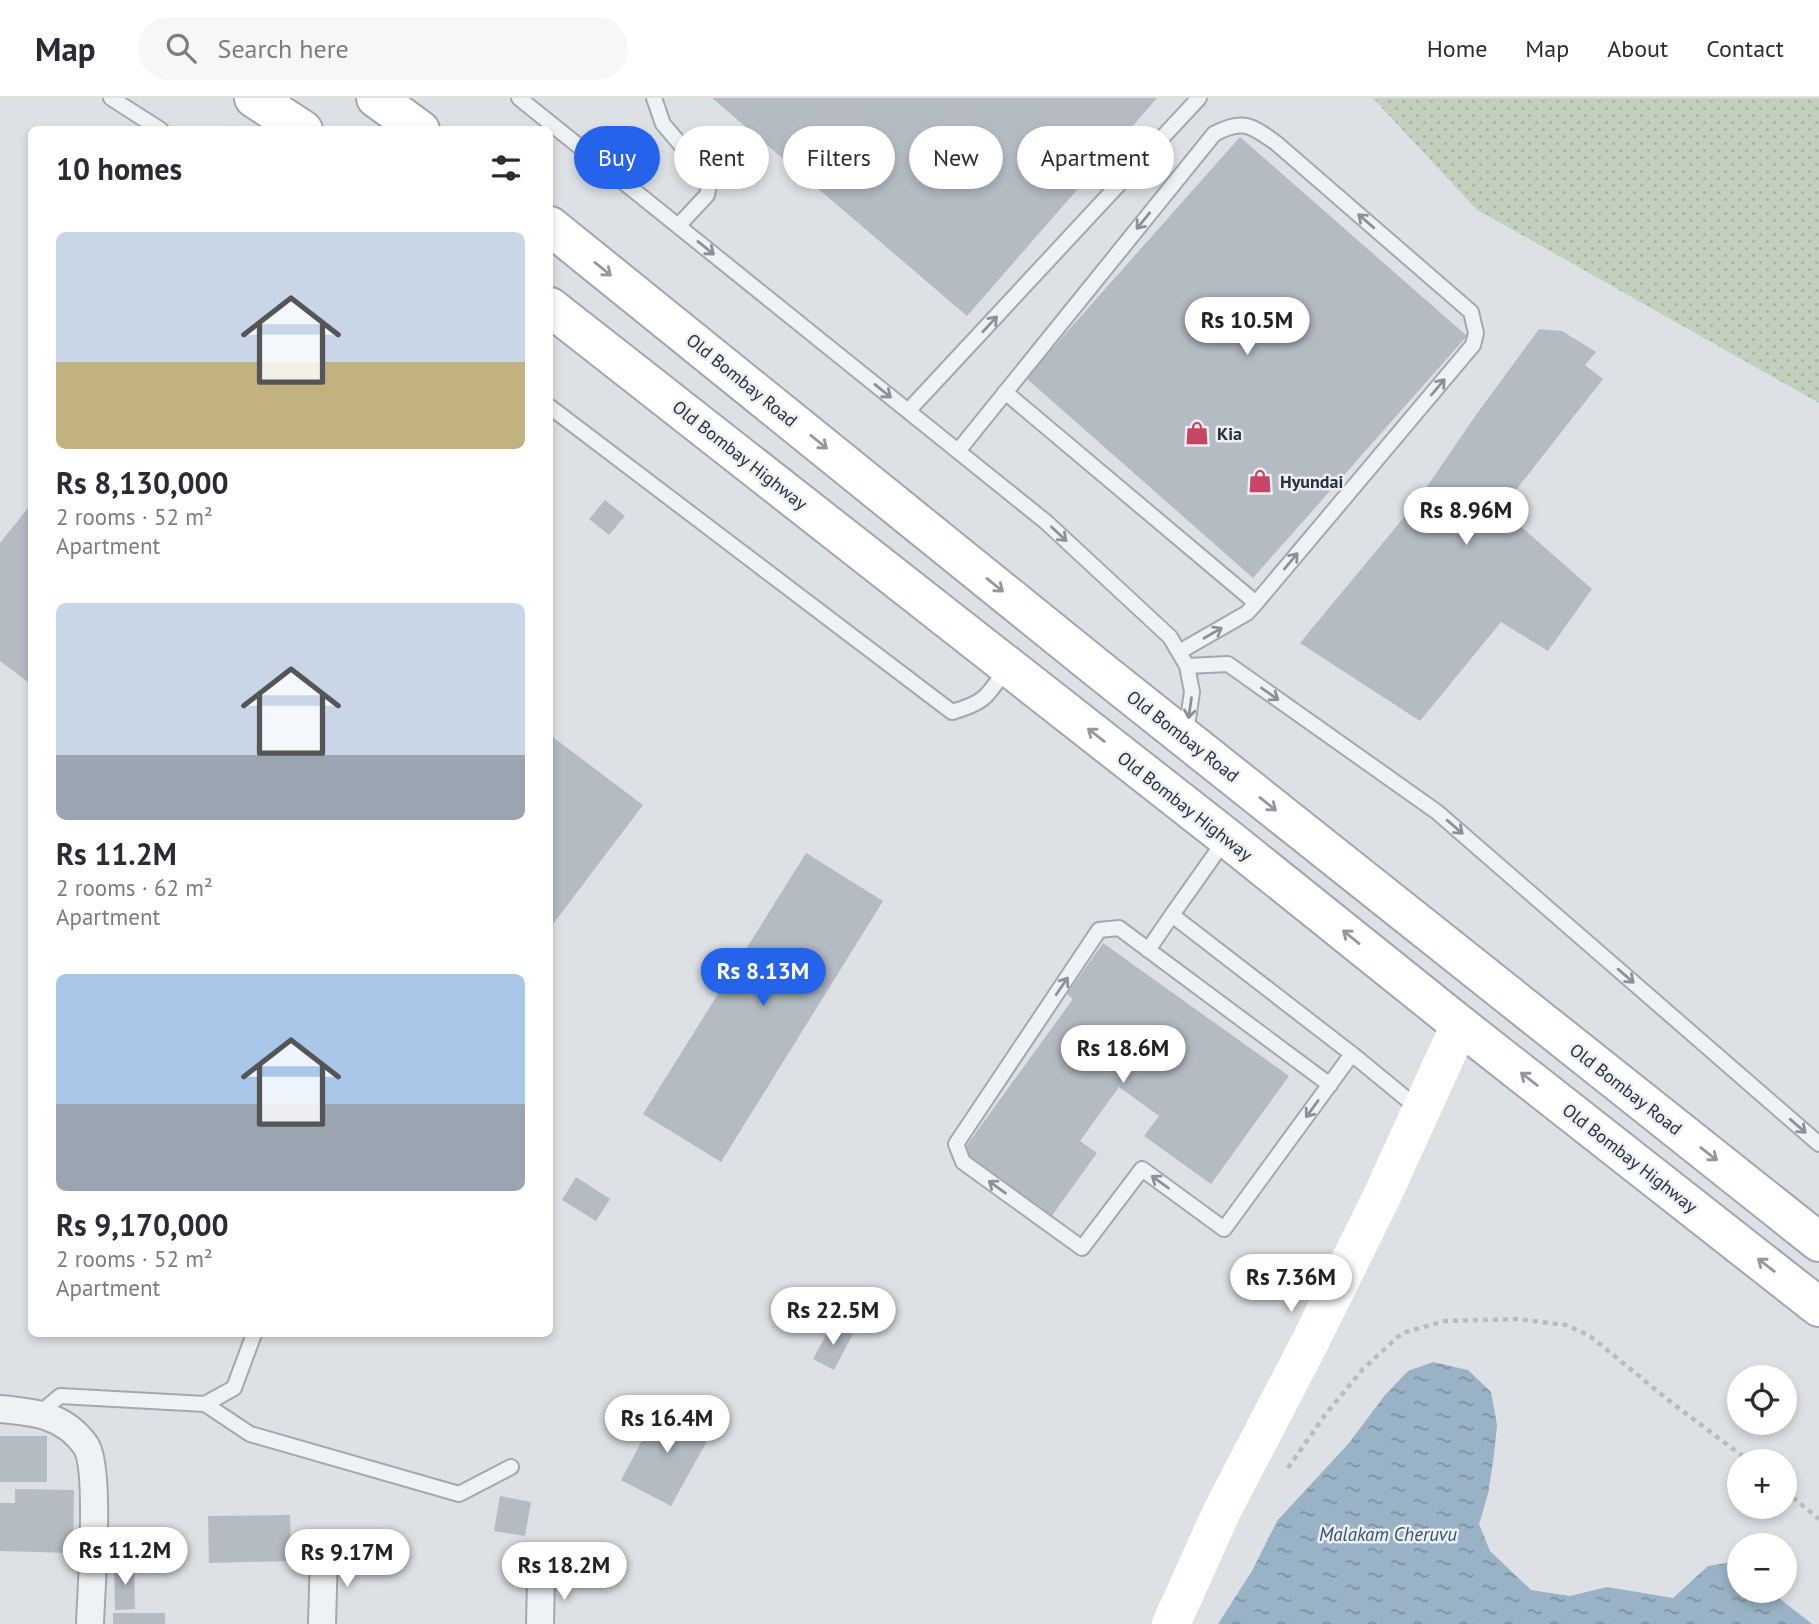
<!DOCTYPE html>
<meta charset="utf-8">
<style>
:root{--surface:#fff;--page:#f7f7f7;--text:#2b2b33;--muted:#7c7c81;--line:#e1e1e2;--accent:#2563eb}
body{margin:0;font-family:"PT Sans",sans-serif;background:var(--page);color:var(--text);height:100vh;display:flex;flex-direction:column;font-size:26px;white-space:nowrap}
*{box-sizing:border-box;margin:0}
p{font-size:23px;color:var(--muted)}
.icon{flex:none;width:38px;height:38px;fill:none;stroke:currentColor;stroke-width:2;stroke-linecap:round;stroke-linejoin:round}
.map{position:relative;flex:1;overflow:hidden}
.side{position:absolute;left:28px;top:28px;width:525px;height:1211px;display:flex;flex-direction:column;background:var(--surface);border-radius:10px;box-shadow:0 4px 10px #0003}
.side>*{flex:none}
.guide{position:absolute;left:574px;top:28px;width:665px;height:63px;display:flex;gap:14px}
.fabs{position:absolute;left:1727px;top:1267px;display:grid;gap:14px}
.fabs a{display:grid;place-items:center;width:70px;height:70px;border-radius:50%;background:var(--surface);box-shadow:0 4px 10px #0003;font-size:35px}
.price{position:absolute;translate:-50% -60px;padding:0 16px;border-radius:24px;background:#fff;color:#222;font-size:23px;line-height:46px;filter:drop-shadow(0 2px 4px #0008)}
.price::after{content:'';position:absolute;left:50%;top:42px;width:21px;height:16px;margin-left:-10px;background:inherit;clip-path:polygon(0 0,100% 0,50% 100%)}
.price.selected{background:var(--accent);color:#fff}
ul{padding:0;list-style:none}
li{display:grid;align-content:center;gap:14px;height:371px;padding:0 28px}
li span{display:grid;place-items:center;height:217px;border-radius:10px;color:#555}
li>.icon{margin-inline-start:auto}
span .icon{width:126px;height:126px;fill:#fffc;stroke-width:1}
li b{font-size:30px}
h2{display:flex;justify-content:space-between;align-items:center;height:84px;padding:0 28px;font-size:30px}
.tag{padding:0 24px;border-radius:32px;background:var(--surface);box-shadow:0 4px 10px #0003;font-size:24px;line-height:63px}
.tag.selected{background:var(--accent);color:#fff}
header{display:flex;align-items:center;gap:42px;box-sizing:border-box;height:98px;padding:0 35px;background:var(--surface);border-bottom:2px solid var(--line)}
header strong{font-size:33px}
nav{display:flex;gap:38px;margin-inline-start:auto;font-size:24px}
.search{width:490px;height:63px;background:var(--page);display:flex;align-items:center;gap:18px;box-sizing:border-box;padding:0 24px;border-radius:38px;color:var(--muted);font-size:26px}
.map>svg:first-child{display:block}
</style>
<header>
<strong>Map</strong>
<div class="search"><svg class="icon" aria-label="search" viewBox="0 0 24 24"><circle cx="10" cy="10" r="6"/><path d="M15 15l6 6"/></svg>Search here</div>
<nav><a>Home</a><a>Map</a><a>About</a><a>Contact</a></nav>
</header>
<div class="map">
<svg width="1819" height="1526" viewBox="0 0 1819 1526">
<defs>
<pattern id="grass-dots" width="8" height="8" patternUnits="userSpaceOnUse" patternTransform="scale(1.75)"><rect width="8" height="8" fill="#c4d0be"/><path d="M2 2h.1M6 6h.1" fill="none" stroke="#a8b3a4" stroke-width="1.8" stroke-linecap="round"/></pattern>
<pattern id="water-ripples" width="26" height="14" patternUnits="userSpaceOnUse" patternTransform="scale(1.75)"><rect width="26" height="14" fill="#99b2c5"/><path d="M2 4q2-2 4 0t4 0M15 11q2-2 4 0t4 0" fill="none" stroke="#7d91a1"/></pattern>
</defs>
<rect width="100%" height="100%" fill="#dde1e6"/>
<path fill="url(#grass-dots)" d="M1373,0H1819V305L1476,111Z"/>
<path fill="url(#water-ripples)" d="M1433,1264L1468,1272L1491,1294L1497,1327L1494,1357L1488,1396L1479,1426L1490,1453L1531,1492L1570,1498L1607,1489L1673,1500L1708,1468L1733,1464L1739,1469L1740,1493H1770L1812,1526H1218L1252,1473L1277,1423L1349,1345L1385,1297L1408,1273Z"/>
<path fill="#b4bbc3" d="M712,0H1157L967,218Z
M1240,39L1467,238L1253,480L1026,280Z
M1539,231L1562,233L1596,254L1585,267L1603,281L1501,411L1592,491L1548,553L1501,524L1420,623L1300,545L1415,406L1476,317Z
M605,402L625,418L609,437L589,421Z
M32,405V587L0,563V445Z
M550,637L643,707L550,830Z
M806,755L883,803L721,1064L643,1016Z
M1103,845L1289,978L1211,1086L1144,1038L1159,1018L1119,989L1080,1043L1097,1055L1051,1119L961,1055L1073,901L1067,896Z
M576,1079L610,1101L596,1123L562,1102Z
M832,1226L853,1236L834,1272L813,1261Z
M662,1305L713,1332L671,1408L621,1382Z
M0,1338H47V1384H0Z
M15,1391L74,1392L73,1455L0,1453V1405H15Z
M500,1398L531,1404L525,1438L494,1433Z
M290,1417L291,1463L209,1465L208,1418Z
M134,1467L135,1511L115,1512L114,1468Z
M113,1515H165V1526H113Z"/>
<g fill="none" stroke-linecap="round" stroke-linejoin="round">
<g stroke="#a3a8b0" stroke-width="18">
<path id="lane" d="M111,0L161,32
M519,0L1046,424L1170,539L1187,568L1192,594L1186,635
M654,0L663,26L710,81L707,97L679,127
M1005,294L1256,505
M550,309L952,614C987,604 988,597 1007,569
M908,313L1199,0
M958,353L1214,36C1243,20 1252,28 1276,45L1471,214L1476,235L1473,247L1256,505L1247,515L1179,554
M1187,568L1228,566L1437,714L1819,1046
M1225,742L1172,817L1352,956L1420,1012
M1148,852L1172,817
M1330,987L1119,830L1099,832L956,1046L963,1064L1082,1150L1142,1071L1224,1131L1352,956
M205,1306L250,1336L459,1396L511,1369
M40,1315L60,1298L205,1306L234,1290L254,1236"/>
</g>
<g stroke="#a3a8b0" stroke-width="30">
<path id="street" d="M0,1311C34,1314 65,1317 86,1348C101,1372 91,1492 90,1526
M322,1526L324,1455
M540,1526L541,1481"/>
</g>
<g stroke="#9da6b1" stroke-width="42">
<path id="primary" d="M254,0L303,32
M376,0L420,32
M550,128L1102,574L1819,1144
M550,209L1227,740L1460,927L1819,1209"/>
</g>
<path stroke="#b7bcc1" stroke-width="4.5" stroke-dasharray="5 5" stroke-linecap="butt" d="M1288,1370L1325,1317L1363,1271L1402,1235L1445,1223L1517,1221L1566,1227L1590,1238L1672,1305L1749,1363
M1785,1393L1819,1421"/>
<use href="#lane" stroke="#eff2f5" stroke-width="14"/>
<use href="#street" stroke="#eff2f5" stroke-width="26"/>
<path stroke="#fff" stroke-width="38" d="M1171,1526L1222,1413L1310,1244L1383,1096L1460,927"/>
<use href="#primary" stroke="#fff" stroke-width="38"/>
</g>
<defs><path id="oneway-shaft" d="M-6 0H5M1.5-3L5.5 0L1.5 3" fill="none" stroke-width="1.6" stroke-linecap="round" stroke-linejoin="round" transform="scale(1.75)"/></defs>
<g stroke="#8b9198">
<use href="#oneway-shaft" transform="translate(1143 123) rotate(129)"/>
<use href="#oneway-shaft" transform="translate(1366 123) rotate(-139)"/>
<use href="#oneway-shaft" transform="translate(706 150) rotate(39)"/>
<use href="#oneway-shaft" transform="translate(990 226) rotate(-47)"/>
<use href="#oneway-shaft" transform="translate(1438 289) rotate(-50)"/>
<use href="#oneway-shaft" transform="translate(883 293) rotate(39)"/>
<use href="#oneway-shaft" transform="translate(1059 436) rotate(43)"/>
<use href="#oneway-shaft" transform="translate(1291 463) rotate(-50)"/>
<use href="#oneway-shaft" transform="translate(1213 535) rotate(-30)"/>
<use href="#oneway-shaft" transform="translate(1270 596) rotate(35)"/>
<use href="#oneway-shaft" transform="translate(1190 610) rotate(98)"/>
<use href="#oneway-shaft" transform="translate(1455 729) rotate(41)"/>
<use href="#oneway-shaft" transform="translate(1626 878) rotate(41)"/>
<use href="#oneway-shaft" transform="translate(1062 888) rotate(-56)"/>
<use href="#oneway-shaft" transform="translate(1312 1011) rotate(126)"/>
<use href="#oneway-shaft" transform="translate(1798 1028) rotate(41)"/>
<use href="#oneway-shaft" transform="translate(1160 1084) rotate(-144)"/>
<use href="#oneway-shaft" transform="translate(997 1089) rotate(-144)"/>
</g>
<g stroke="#93989e">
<use href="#oneway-shaft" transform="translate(603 171) rotate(39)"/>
<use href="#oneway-shaft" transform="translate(819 344) rotate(39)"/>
<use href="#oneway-shaft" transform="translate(995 487) rotate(39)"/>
<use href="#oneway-shaft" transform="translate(1096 637) rotate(-142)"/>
<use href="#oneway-shaft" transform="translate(1268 706) rotate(39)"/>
<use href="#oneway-shaft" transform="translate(1351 839) rotate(-141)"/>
<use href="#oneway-shaft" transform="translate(1529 981) rotate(-142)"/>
<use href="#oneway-shaft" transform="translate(1709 1056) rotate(38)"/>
<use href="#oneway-shaft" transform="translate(1766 1167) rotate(-142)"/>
</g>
<defs>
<g id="shop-bare" transform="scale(1.89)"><path d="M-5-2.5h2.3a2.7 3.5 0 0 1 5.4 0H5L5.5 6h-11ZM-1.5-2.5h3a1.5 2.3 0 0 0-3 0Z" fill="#c84563" stroke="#ecf0f4" stroke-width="2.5" paint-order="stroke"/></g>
</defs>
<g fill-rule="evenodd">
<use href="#shop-bare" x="1197" y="335"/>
<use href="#shop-bare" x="1260" y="383"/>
</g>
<g text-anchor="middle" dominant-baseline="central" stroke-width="5" stroke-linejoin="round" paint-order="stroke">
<g font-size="18" fill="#27303c" stroke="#ecf0f4">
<text transform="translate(742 282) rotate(39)">Old Bombay Road</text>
<text transform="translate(740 357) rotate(38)">Old Bombay Highway</text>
<text transform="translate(1183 638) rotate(38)">Old Bombay Road</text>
<text transform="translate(1185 708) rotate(38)">Old Bombay Highway</text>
<text transform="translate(1626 991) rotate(38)">Old Bombay Road</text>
<text transform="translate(1630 1060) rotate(38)">Old Bombay Highway</text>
</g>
<g font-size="18" font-weight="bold" fill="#27303c" stroke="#ecf0f4" text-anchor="start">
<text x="1217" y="335">Kia</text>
<text x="1280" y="383">Hyundai</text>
</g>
<g font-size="19" font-style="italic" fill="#33526e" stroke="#ecf0f4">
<text x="1388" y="1436">Malakam Cheruvu</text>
</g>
</g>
</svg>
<div class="fabs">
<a><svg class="icon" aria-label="locate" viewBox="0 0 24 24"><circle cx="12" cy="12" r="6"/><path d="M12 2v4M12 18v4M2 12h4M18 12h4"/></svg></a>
<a>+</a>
<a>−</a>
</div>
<b class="price" style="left:1247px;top:259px">Rs 10.5M</b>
<b class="price" style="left:1466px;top:449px">Rs 8.96M</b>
<b class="price selected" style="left:763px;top:910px">Rs 8.13M</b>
<b class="price" style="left:1123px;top:987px">Rs 18.6M</b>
<b class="price" style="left:1291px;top:1216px">Rs 7.36M</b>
<b class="price" style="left:833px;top:1249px">Rs 22.5M</b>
<b class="price" style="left:667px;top:1357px">Rs 16.4M</b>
<b class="price" style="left:125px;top:1489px">Rs 11.2M</b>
<b class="price" style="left:347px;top:1491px">Rs 9.17M</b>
<b class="price" style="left:564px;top:1504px">Rs 18.2M</b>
<div class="guide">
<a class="tag selected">Buy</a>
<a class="tag">Rent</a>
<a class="tag">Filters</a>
<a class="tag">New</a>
<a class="tag">Apartment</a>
</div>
<section class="side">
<h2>10 homes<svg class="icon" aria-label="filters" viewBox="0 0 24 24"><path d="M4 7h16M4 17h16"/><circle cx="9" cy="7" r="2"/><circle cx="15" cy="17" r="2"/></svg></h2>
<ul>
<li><span style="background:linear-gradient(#c9d6e8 60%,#c2b280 0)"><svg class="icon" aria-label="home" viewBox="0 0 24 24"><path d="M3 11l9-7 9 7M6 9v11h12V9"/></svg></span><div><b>Rs 8,130,000</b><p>2 rooms · 52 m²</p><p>Apartment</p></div></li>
<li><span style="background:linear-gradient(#c9d6e8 70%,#9aa5b1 0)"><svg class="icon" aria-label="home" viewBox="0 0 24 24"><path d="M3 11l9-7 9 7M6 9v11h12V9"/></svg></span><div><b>Rs 11.2M</b><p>2 rooms · 62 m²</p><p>Apartment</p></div></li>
<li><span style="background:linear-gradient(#a9c7e8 60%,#9aa5b1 0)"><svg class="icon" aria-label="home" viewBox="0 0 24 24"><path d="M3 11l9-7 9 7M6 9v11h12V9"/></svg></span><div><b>Rs 9,170,000</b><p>2 rooms · 52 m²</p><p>Apartment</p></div></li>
</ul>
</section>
</div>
